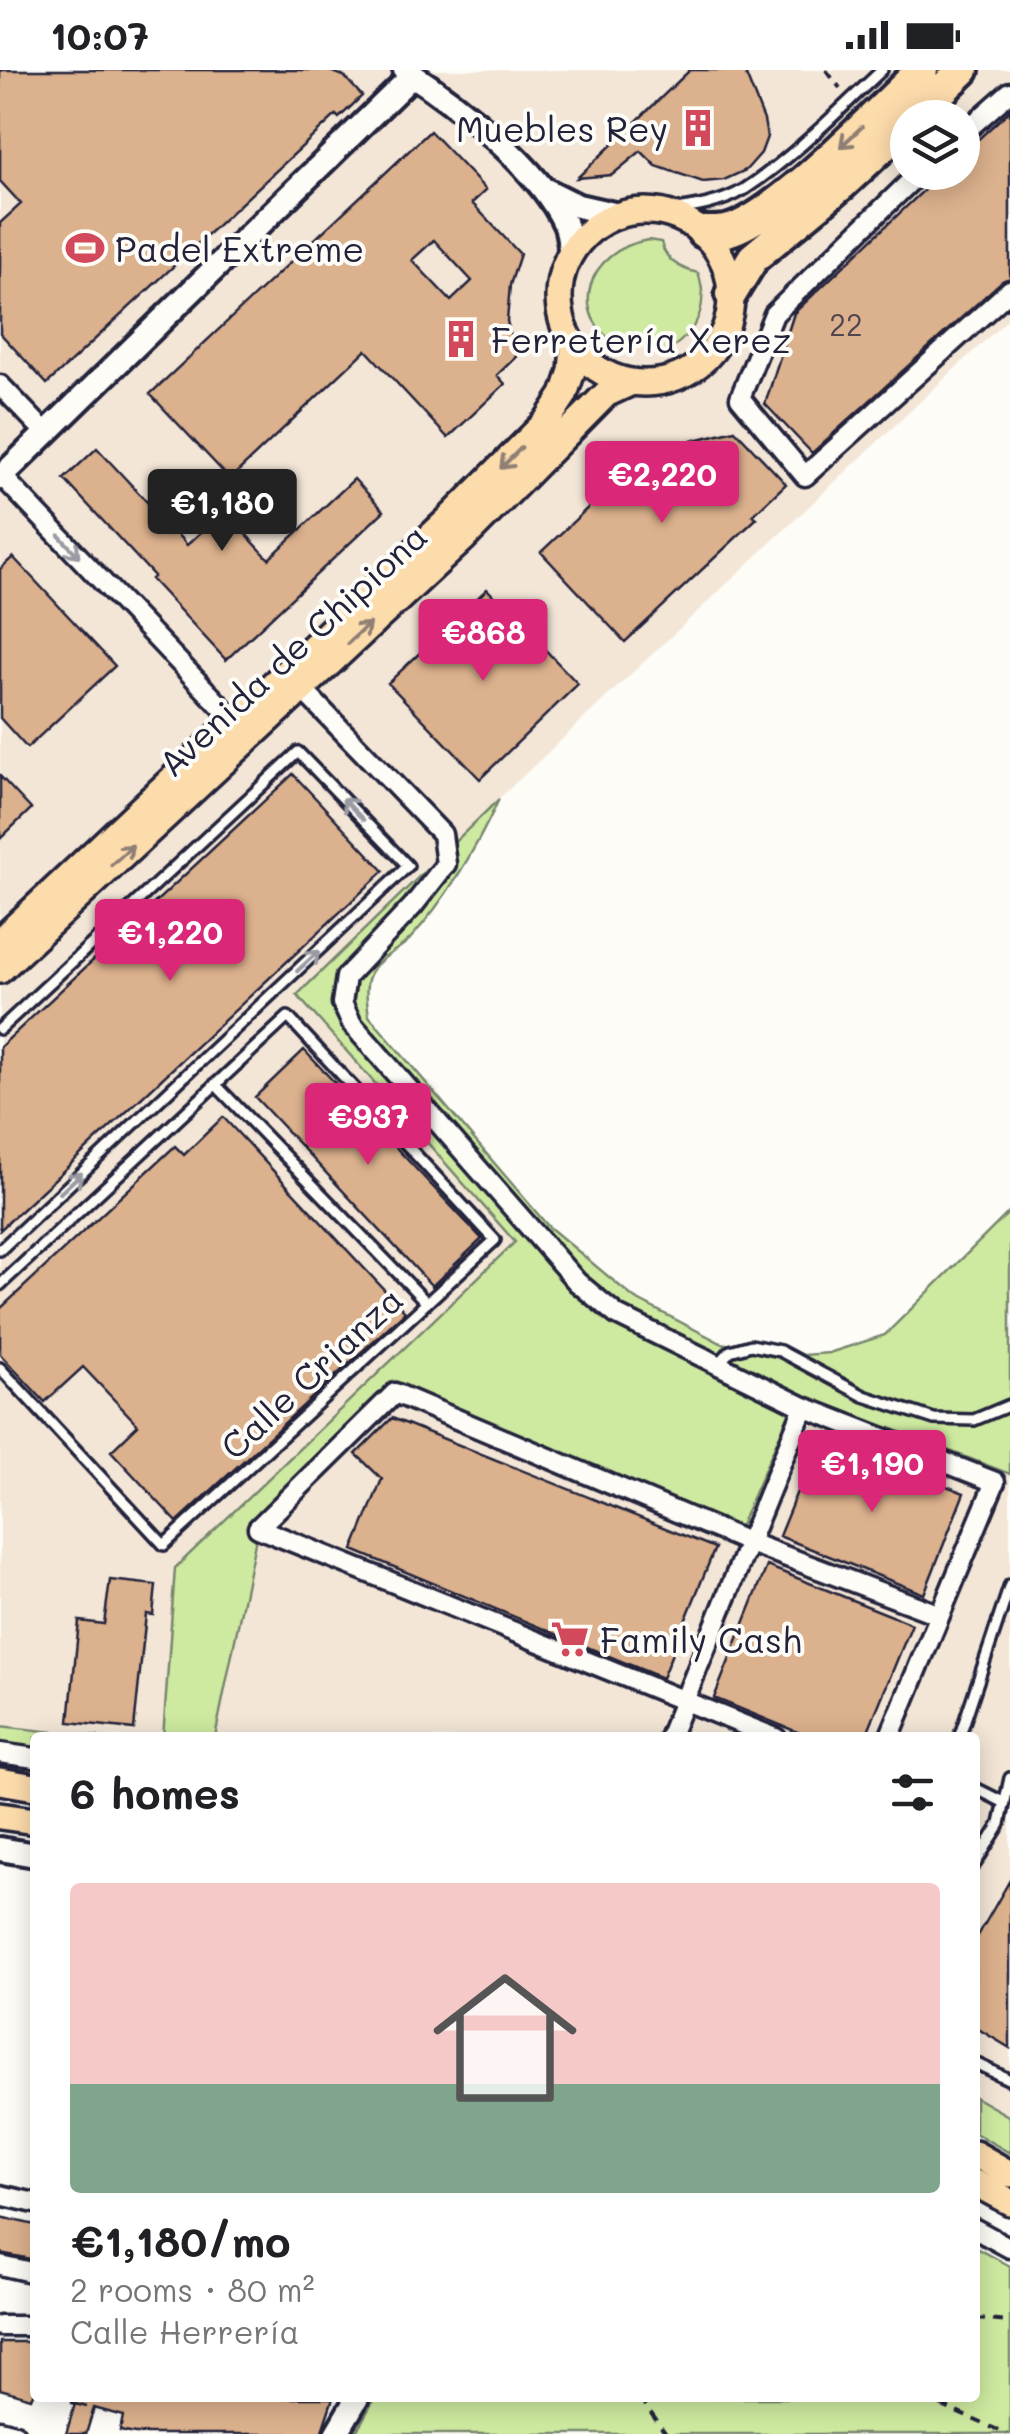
<!DOCTYPE html>
<meta charset="utf-8">
<style>
:root{--surface:#fff;--page:#f6f6f6;--text:#202124;--muted:#757577;--line:#e0e0e0;--accent:#db2777}
body{margin:0;font-family:Mali,sans-serif;background:var(--page);color:var(--text);height:100vh;display:flex;flex-direction:column;font-size:38px;white-space:nowrap}
*{box-sizing:border-box;margin:0}
p{font-size:32px;color:var(--muted)}
.icon{flex:none;width:55px;height:55px;fill:none;stroke:currentColor;stroke-width:2;stroke-linecap:round;stroke-linejoin:round}
.map{position:relative;flex:1;overflow:hidden}
.drawer{position:absolute;left:30px;top:1662px;width:950px;height:670px;display:flex;flex-direction:column;background:var(--surface);border-radius:10px;box-shadow:0 5px 25px #0003}
.drawer>*{flex:none}
.fabs{position:absolute;left:890px;top:30px;display:grid;gap:20px}
.fabs a{display:grid;place-items:center;width:90px;height:90px;border-radius:50%;background:var(--surface);box-shadow:0 5px 25px #0003;font-size:50px}
.price{position:absolute;translate:-50% -85px;padding:0 22px;border-radius:10px;background:var(--accent);color:#fff;font-size:32px;line-height:65px;filter:drop-shadow(0 2px 5px #0008)}
.price::after{content:'';position:absolute;left:50%;top:60px;width:30px;height:22px;margin-left:-15px;background:inherit;clip-path:polygon(0 0,100% 0,50% 100%)}
.price.active{background:#222;color:#fff}
ul{padding:0;list-style:none}
li{display:grid;align-content:center;gap:20px;height:530px;padding:0 40px}
li+li{border-top:2px solid var(--line)}
li span{display:grid;place-items:center;height:310px;border-radius:10px;color:#555}
li>.icon{margin-inline-start:auto}
span .icon{width:180px;height:180px;fill:#fffc;stroke-width:1}
li b{font-size:42px}
h2{display:flex;justify-content:space-between;align-items:center;height:120px;padding:0 40px;font-size:42px}
.status{display:flex;justify-content:space-between;align-items:center;height:70px;padding:0 50px;background:var(--surface);direction:ltr}
.status svg{height:28px;fill:currentColor}
.map>svg:first-child{display:block}
</style>
<div class="status"><b>10:07</b><svg viewBox="0 0 49 12"><path d="M0 12V9h3v3zM5 12V6h3v6zM10 12V3h3v9zM15 12V0h3v12zM26 1h20v11H26zM47 4h2v5h-2z"/></svg></div>
<div class="map">
<svg width="1010" height="2364" viewBox="0 0 1010 2364">
<rect width="100%" height="100%" fill="#fdfcf7"/>
<filter id="ink" filterUnits="userSpaceOnUse"><feTurbulence type="fractalNoise" baseFrequency=".01" numOctaves="2"/><feDisplacementMap in="SourceGraphic" scale="20" xChannelSelector="R" yChannelSelector="G"/><feConvolveMatrix kernelMatrix="1 2 1 2 8 2 1 2 1" color-interpolation-filters="sRGB"/></filter>
<g filter="url(#ink)">
<path fill="#f3e6d7" fill-rule="evenodd" d="M0,0H1010V247L421,802L297,925L515,1172L175,1498L163,1667H99L0,1656ZM908,48H962V102H908Z
M797,1322L1010,1404V2047L975,2027V1668H215L258,1458L395,1323L736,1466Z"/>
<path fill="#ceeaa0" stroke="#78866e" stroke-width="2.5" d="M648,170L661,172C665,190 680,199 698,203C711,240 694,265 663,284L658,272L632,269L621,277C565,246 587,180 648,170Z
M499,729C475,781 448,827 410,869C399,880 381,887 373,899C363,913 367,931 369,946L548,1156L634,1228L721,1273L790,1286L829,1283L885,1265L1010,1141V1404L798,1323L735,1467L395,1323L258,1458L215,1667L163,1668L175,1498L515,1172L297,925Z
M0,1656L99,1667L35,1668V1704L0,1699Z
M975,2027L1010,2047V2083L975,2063Z
M975,2177L1010,2196V2364H355L375,2328H975Z"/>
<path fill="#dcb18d" stroke="#22223b" stroke-width="2.5" fill-rule="evenodd" d="M0,0H327L344,6L362,26L339,48L336,45L47,314L0,263V153L21,134L0,111Z
M690,0H744L764,50L767,67L761,83L746,100L724,110L703,112L656,96L641,81L612,105L577,108Z
M1010,40V208L1002,211L812,383L765,334L794,243L943,102H962V84Z
M430,61L486,120L472,133L520,184L510,215L507,251L516,287L497,305L505,314L448,368L366,280L230,409L150,324ZM434,170L472,211L451,231L412,190Z
M735,360L786,414L753,445L757,448L625,572L541,482L647,382Z
M97,378L187,475L224,441L269,489L354,409L384,441L226,590L151,509L154,506L64,409Z
M13,487L115,596L27,678L0,648V499Z
M487,519L578,614L480,709L388,613Z
M293,704L384,801L0,1160V977Z
M0,706L31,739L0,769Z
M304,980L482,1169L432,1216L255,1027Z
M223,1047L405,1242L177,1452L111,1381L138,1355L83,1297L45,1332L0,1284V1239L175,1076L184,1085Z
M392,1348L715,1478L662,1608L353,1480L382,1409L356,1384Z
M820,1365L964,1423L924,1524L779,1466Z
M767,1496L912,1554L865,1668H812L714,1628Z
M110,1510L156,1515L153,1545L146,1544L134,1659L69,1652L79,1551L104,1554Z
M1010,1810V1978L975,1957V1871Z
M0,2147L35,2155V2190L0,2183Z
M0,2272H35V2319L31,2328L0,2319Z
M72,2328H333L321,2364H135L120,2361L123,2346L94,2338L86,2364H66L75,2334L87,2337L72,2333Z"/>
<g fill="none" stroke-linecap="round" stroke-linejoin="round">
<g stroke="#22223b" stroke-width="16">
<path id="lane" d="M663,142C691,138 721,134 745,119C795,86 839,40 882,0
M0,959L298,682L408,796L0,1180
M215,1014L427,1233
M0,1215L288,947L495,1170L164,1475L0,1298
M718,1295L730,1281L751,1275L780,1281L864,1326L934,1349L974,1350L1010,1335
M959,1668L1010,1515
M975,1718L1005,1733
M975,1794L1000,1754L1010,1708
M975,1993L1010,2010"/>
</g>
<g stroke="#22223b" stroke-width="25">
<path id="street" d="M962,64L1010,22
M920,102L774,244L740,328L805,406L1010,220
M0,315L46,363
M2,406L235,651
M300,617L442,764L446,794L413,836L346,907L342,933L352,954L577,1212L617,1245L804,1337L995,1412L889,1668
M669,1668L804,1337
M776,1668L258,1458L395,1323L750,1473L940,1545
M0,1683L35,1688
M0,2125L35,2133
M975,2159L1010,2178
M0,2195L35,2203
M0,2256H35
M0,2360L15,2364"/>
</g>
<g stroke="#22223b" stroke-width="30">
<path id="secondary" d="M405,0C457,34 539,97 565,154C569,163 569,174 571,184
M544,119L578,136L618,145
M0,408L413,5
M0,1779L35,1785
M336,2364L357,2328"/>
</g>
<g stroke="#22223b" stroke-width="32">
<path id="primary" d="M559 227a86 86 0 1 1 172 0a86 86 0 1 1-172 0Z
M0,871L449,449L546,352L564,325L572,301L574,277
M0,900L464,468L606,324L632,312
M0,1711L35,1717
M0,1746L35,1751
M975,2084L1010,2104
M975,2113L1010,2132"/>
</g>
<g stroke="#22223b" stroke-width="38">
<path id="highway" d="M913,48L963,0
M703,162C710,162 719,162 726,161C774,151 883,37 922,0
M731,224L753,188L841,115L908,53"/>
</g>
<path stroke="#22223b" stroke-width="4" stroke-dasharray="10 8" stroke-linecap="butt" d="M826,0L840,18
M975,2249L1010,2252
M640,2328L666,2364
M924,2328L1007,2364"/>
<use href="#lane" stroke="#fdfcf7" stroke-width="9"/>
<use href="#street" stroke="#fdfcf7" stroke-width="18"/>
<use href="#secondary" stroke="#fdfcf7" stroke-width="22"/>
<use href="#primary" stroke="#fddcac" stroke-width="25"/>
<use href="#highway" stroke="#fddcac" stroke-width="30"/>
</g>
<defs><path id="oneway-shaft" d="M-6 0H5M1.5-3L5.5 0L1.5 3" fill="none" stroke-width="1.6" stroke-linecap="round" stroke-linejoin="round" transform="scale(2.5)"/></defs>
<g stroke="#907f74">
<use href="#oneway-shaft" transform="translate(851 67) rotate(137)"/>
<use href="#oneway-shaft" transform="translate(511 388) rotate(135)"/>
<use href="#oneway-shaft" transform="translate(359 563) rotate(-43)"/>
<use href="#oneway-shaft" transform="translate(122 785) rotate(-43)"/>
</g>
<g stroke="#9a9aa2">
<use href="#oneway-shaft" transform="translate(69 476) rotate(47)"/>
<use href="#oneway-shaft" transform="translate(353 739) rotate(-134)"/>
<use href="#oneway-shaft" transform="translate(308 891) rotate(-43)"/>
<use href="#oneway-shaft" transform="translate(71 1113) rotate(-43)"/>
</g>
</g>
<defs>
<g id="building-bare" transform="scale(3)"><path d="M-4-6H4V6H1V3H-1V6H-4ZM-2.5-4.3h1.7v1.8h-1.7ZM.8-4.3h1.7v1.8H.8ZM-2.5-1h1.7V.8h-1.7ZM.8-1h1.7V.8H.8Z" fill="#d1495b" stroke="#fdfcf7" stroke-width="2.5" paint-order="stroke"/></g>
<g id="stadium-bare" transform="scale(3)"><path d="M0-5a6.5 5 0 1 0 0 10a6.5 5 0 1 0 0-10ZM-3.5-1.8h7v3.6h-7Z" fill="#d1495b" stroke="#fdfcf7" stroke-width="2.5" paint-order="stroke"/></g>
<g id="supermarket-bare" transform="scale(3)"><path d="M-6-5.5h2.5l.6 2H6L4.5 2H-2.5L-4.4-4H-6ZM-1.5 3.2a1.3 1.3 0 1 0 .1 0ZM3 3.2a1.3 1.3 0 1 0 .1 0Z" fill="#d1495b" stroke="#fdfcf7" stroke-width="2.5" paint-order="stroke"/></g>
</defs>
<g fill-rule="evenodd">
<use href="#building-bare" x="698" y="58"/>
<use href="#stadium-bare" x="85" y="178"/>
<use href="#building-bare" x="461" y="269"/>
<use href="#supermarket-bare" x="570" y="1569"/>
</g>
<g text-anchor="middle" dominant-baseline="central" stroke-width="8" stroke-linejoin="round" paint-order="stroke">
<g font-size="30" fill="#504650">
<text x="846" y="254">22</text>
</g>
<g font-size="35" fill="#22223b" stroke="#fdfcf7" text-anchor="start">
<text x="668" y="58" text-anchor="end">Muebles Rey</text>
<text x="115" y="178">Padel Extreme</text>
<text x="491" y="269">Ferretería Xerez</text>
<text x="600" y="1569">Family Cash</text>
</g>
<g font-size="35" fill="#22223b" stroke="#fdfcf7">
<text transform="translate(292 579) rotate(-43)">Avenida de Chipiona</text>
<text transform="translate(311 1302) rotate(-43)">Calle Crianza</text>
</g>
</g>
</svg>
<div class="fabs">
<a><svg class="icon" aria-label="layers" viewBox="0 0 24 24"><path d="M12 4l9 5-9 5-9-5zM3 14l9 5 9-5"/></svg></a>
</div>
<b class="price" style="left:662px;top:456px">€2,220</b>
<b class="price active" style="left:222px;top:484px">€1,180</b>
<b class="price" style="left:483px;top:614px">€868</b>
<b class="price" style="left:170px;top:914px">€1,220</b>
<b class="price" style="left:368px;top:1098px">€937</b>
<b class="price" style="left:872px;top:1445px">€1,190</b>
<section class="drawer">
<h2>6 homes<svg class="icon" aria-label="filters" viewBox="0 0 24 24"><path d="M4 7h16M4 17h16"/><circle cx="9" cy="7" r="2"/><circle cx="15" cy="17" r="2"/></svg></h2>
<ul>
<li><span style="background:linear-gradient(#f6c9c9 65%,#7fa58c 0)"><svg class="icon" aria-label="home" viewBox="0 0 24 24"><path d="M3 11l9-7 9 7M6 9v11h12V9"/></svg></span><div><b>€1,180/mo</b><p>2 rooms · 80 m²</p><p>Calle Herrería</p></div></li>
</ul>
</section>
</div>
